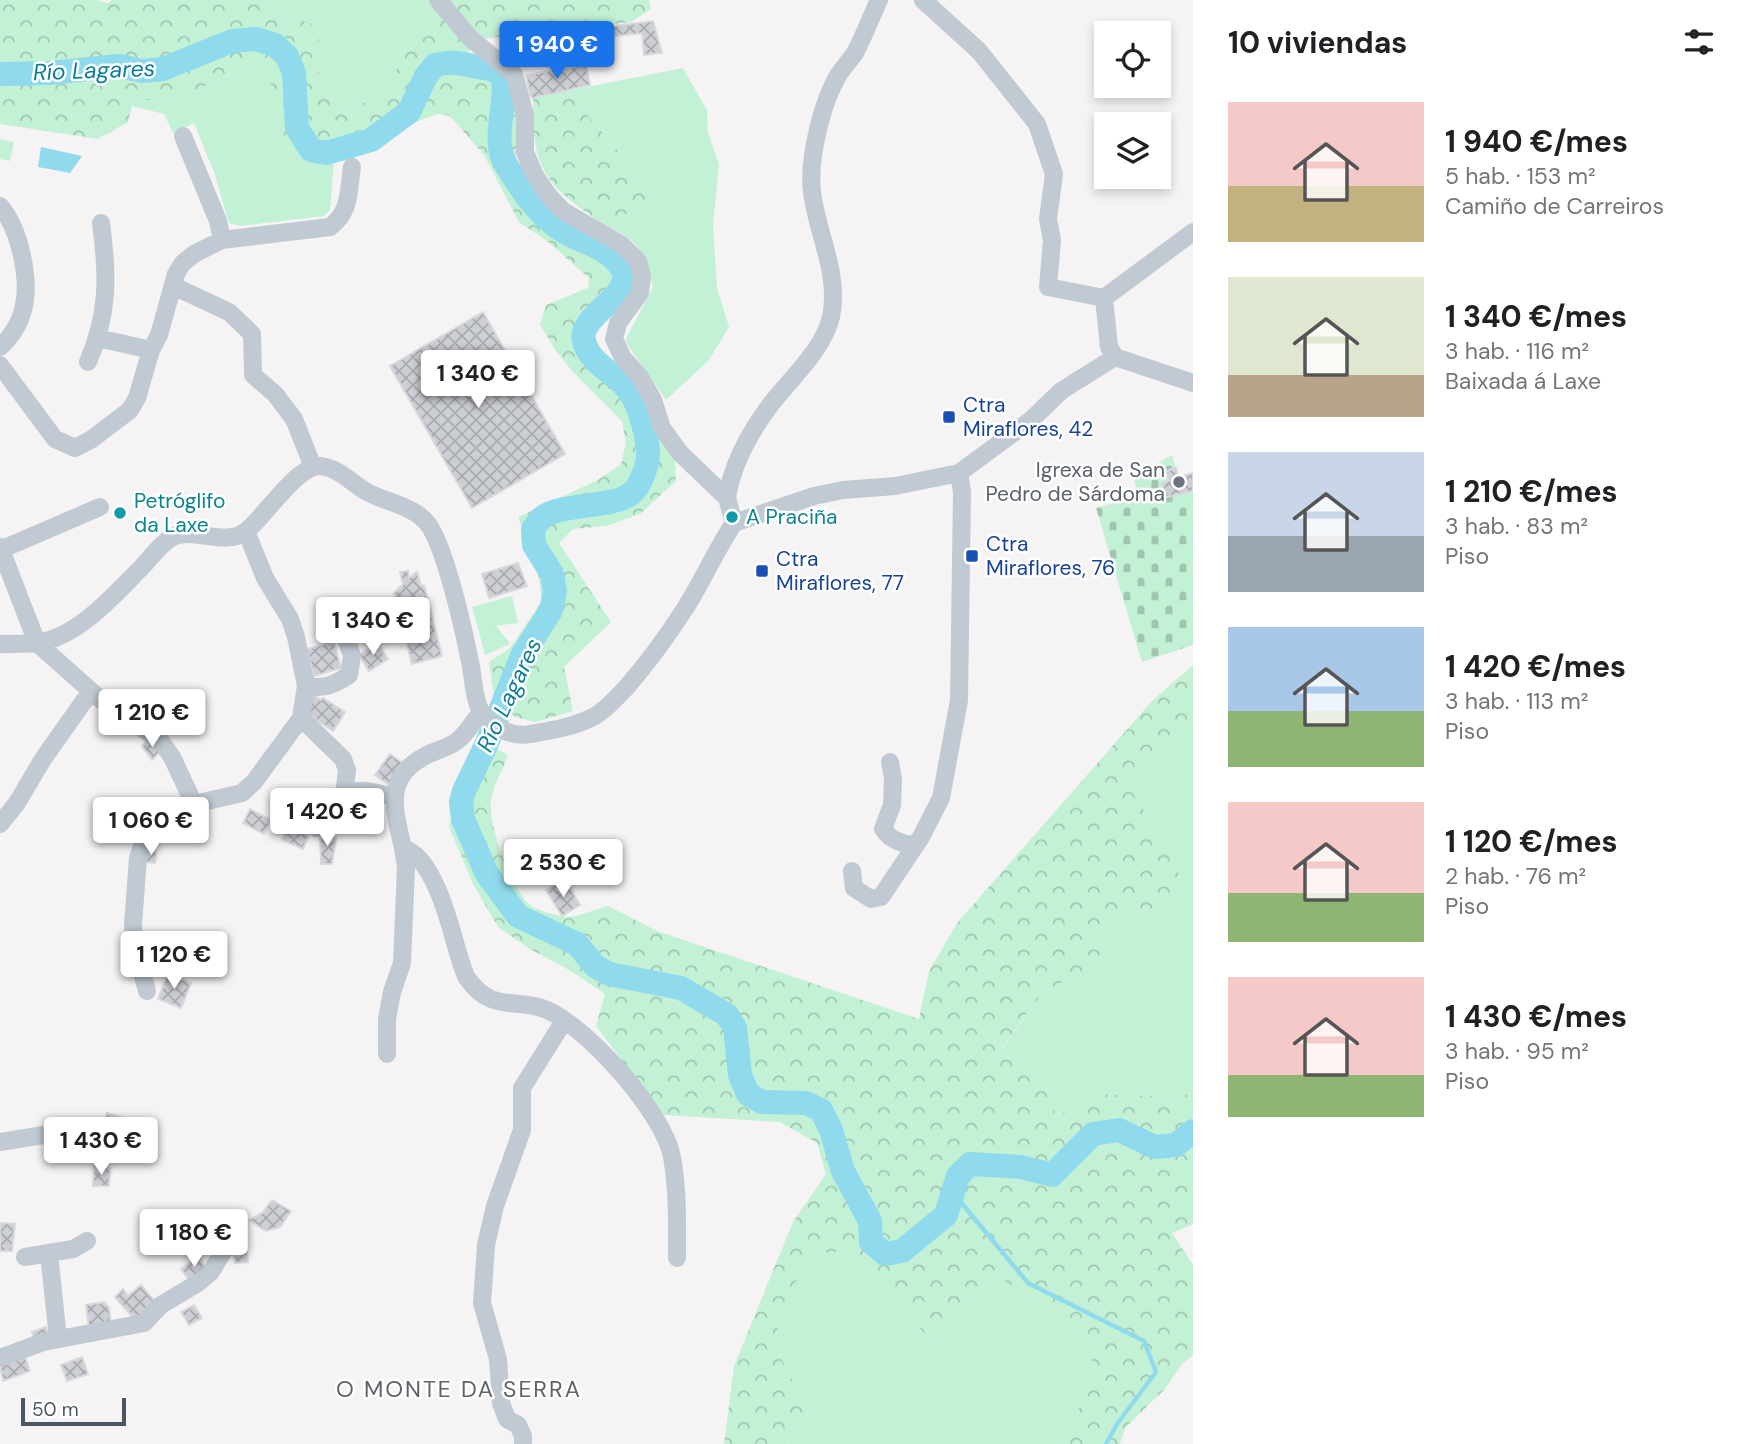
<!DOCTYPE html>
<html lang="es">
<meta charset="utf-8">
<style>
:root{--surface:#fff;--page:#f2f2f2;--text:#202124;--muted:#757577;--accent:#1a73e8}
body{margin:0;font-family:"DM Sans",sans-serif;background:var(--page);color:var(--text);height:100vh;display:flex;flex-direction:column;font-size:26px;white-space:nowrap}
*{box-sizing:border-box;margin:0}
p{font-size:23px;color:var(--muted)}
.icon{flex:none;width:38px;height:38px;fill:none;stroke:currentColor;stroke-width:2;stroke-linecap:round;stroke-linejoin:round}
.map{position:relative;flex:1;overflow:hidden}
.drawer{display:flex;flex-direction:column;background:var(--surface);width:560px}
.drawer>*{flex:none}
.tools{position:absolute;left:1094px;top:21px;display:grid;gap:14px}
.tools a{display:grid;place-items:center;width:77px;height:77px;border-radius:0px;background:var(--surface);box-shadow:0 4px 10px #0003;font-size:35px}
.scale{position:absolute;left:21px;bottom:18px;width:105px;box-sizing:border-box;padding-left:7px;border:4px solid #4a5661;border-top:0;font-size:19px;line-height:24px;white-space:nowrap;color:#4a5661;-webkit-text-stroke:5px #fff;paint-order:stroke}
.price{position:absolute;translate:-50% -60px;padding:0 16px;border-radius:7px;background:#fff;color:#222;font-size:23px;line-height:46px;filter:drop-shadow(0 2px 4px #0008)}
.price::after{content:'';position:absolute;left:50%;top:42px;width:21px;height:16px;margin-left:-10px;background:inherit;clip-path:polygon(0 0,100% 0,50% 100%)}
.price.active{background:var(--accent);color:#fff}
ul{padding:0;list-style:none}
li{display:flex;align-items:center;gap:21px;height:175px;padding:0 35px}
li span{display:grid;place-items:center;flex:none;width:196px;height:140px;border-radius:0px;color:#555}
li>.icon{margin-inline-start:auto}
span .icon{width:84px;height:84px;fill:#fffc;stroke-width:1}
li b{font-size:30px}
h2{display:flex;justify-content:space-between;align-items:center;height:84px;padding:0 35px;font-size:30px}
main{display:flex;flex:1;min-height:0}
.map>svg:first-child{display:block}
</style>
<main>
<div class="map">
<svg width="1193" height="1444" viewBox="0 0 1193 1444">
<defs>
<pattern id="forest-crowns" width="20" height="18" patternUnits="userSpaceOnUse" patternTransform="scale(1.75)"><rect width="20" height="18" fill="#c3f1d5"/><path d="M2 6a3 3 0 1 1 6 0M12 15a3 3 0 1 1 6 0" fill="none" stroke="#a0c6b0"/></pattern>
<pattern id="cemetery-stones" width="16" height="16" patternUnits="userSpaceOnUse" patternTransform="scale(1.75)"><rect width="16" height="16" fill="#c3f1d5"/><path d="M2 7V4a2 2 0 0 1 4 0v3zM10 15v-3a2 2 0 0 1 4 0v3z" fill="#a0c6b0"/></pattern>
<pattern id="park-tufts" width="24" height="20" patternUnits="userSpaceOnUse" patternTransform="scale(1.75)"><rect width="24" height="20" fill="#c3f1d5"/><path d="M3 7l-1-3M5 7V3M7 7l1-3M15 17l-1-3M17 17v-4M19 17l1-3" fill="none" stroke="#a0c6b0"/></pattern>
<pattern id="building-cross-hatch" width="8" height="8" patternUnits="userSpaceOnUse" patternTransform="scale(1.75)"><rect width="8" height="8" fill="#cdcfd5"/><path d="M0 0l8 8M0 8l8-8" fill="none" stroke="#a8abb0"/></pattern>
</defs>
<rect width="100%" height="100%" fill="#f5f3f3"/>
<path fill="#c3f1d5" d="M265,0H427L434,9V19L404,38C401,52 399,69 391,82C380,98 355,108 337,109L318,71V36L310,23L287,16L267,7Z
M252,65C280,80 282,116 286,145L306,161H334L330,210L324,216L239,226L229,223L215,175L194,123L173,133L164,114L132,106L133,102L184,95Z
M683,68L707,110L708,133L719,164L713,225L717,288L729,327L709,360L666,400L625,341L653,287C641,244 639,241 598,222L662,203L567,91Z
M0,139L14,142L10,161L0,159Z
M512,596L518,623L478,628L472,607Z
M1193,714V1092L1180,1097L1099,1094L1056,1116L1041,1079L1000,1051L1044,991L1105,961L1089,931L1126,912L1160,908L1126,778Z
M857,1251L933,1344L994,1274L1097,1342L1069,1444H787L809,1412L773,1343L790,1290L816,1253Z"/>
<path fill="url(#forest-crowns)" d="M0,0H98L107,3L113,0H265L267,7L287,16L310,23L319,36L318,71L337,109C355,108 381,98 391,81C399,69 401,52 404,38L434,19V9L427,0H649L651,9L631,22L482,39L471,45L464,67L478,54L510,81L518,125L516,159L530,187L557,216L595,237L627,264L630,281L615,307L591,327L592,346L647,399L675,460L676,481L640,514L606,526L573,529L559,543L611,622L564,667L573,711L535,722L515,717L494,697L489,662L510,648L542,601L538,574L518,517L598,480L621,464L626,443L622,421L572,371L556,351L540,324L546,305L588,288L589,278L547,241L519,222L484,155L450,116L437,114L416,122L349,161H306L285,144C282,116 280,81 252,65L184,95L133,102L128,122L98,139L0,124Z
M567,91L663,204L598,222C592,215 584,211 576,205C534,173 533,148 533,98Z
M1193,665V714L1126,778L1183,882L1161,908L1126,912L1089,931L1106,961L1044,991L1000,1050L1042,1079L1056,1116L1099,1094L1180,1097L1193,1092V1224L1172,1233L1193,1265V1355L1182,1364L1165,1389L1125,1428L1120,1444H1069L1097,1342L994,1274L933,1344L857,1251L817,1253L790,1290L773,1343L809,1412L787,1444H724L734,1366L793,1222L826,1174L817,1143L780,1122L664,1115L596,1026L605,994L571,971L530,949L498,927L473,884L449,827L461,779L479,740L508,755C503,770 493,784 491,801C488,825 511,889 530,905C536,910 558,916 566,917C579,917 595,909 608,906L657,931L919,1019L929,971L958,922L1152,701Z"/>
<path fill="url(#cemetery-stones)" d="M1172,455L1176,468L1166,471L1169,481L1162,483L1179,495L1193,491V645L1142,662L1096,508L1139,496L1133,478Z"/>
<path fill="url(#park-tufts)" d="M495,624L510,644L485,655L478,628Z"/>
<path fill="#90daee" d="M41,147L82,156L70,173L38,167Z"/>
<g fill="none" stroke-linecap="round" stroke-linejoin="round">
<path stroke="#90daee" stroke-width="4.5" d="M954,1194L1028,1283L1144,1341L1156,1372L1117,1424L1106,1444"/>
<path stroke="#90daee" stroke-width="24" d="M0,74L49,73L119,66L142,71L163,69L232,41L256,39L275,45L287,56L294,73L297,128L311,150L326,153L371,140L409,112L426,76L435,65C451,61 462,63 477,67C483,68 492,68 497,72C515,84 489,136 505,163C520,188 537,215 563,231C581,242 608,247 621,267C639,295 577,314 584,341C589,362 612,372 626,387C639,402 653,448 646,467C644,474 639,486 634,491C617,509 564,502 543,517C539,520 536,525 533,529L534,545L552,574L555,592L551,610L522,656L487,743L464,791L461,802L463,819L487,874L518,916L577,944L595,966L609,974L681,988L727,1015L735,1028L740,1075L748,1094L762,1102L806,1103L821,1110L831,1130L843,1171L870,1221L871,1242L885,1254L902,1251L946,1215L958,1176L970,1164L1021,1167L1052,1175L1093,1134L1119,1130L1155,1147L1176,1145L1193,1131"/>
</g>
<path fill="url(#building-cross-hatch)" stroke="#d7d9de" stroke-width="2" d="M653,21L662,53L644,55L642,33L599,38L597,28Z
M597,28L601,51L524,64L522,52L509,53L507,38Z
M586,65L590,85L533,98L530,96L526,75Z
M483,312L565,454L472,508L390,366Z
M1176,468L1178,477L1193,473V491L1166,497L1162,483L1169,481L1166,471Z
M518,563L527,586L489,598L482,574Z
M408,571L409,578L417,572L421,586L424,585L442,656L412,664L394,593L403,584L400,572Z
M334,642L341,668L314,676L307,649Z
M378,643L388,659L369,671L359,655Z
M312,694L321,700L323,698L345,712L333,731L302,710Z
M149,738L163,749L152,760L142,746Z
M390,754L404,764L389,785L375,775Z
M341,804L350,815L331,829L323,818Z
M250,809L271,820L264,834L243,823Z
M293,814L314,823L303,849L282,840Z
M195,830L204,831V843L194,842Z
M320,831L336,838L332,864H321Z
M147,851H156L155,863L146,862Z
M559,882L564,891L570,888L580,905L562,916L546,890Z
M168,974L191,983L181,1008L158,999Z
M107,1113L124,1118L118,1140L88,1132L91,1122L105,1119Z
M94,1167L110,1168L109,1186H93Z
M272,1200L291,1211L280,1227L266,1231L249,1220L262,1213Z
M0,1223L15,1224L12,1251H0Z
M206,1226L225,1227L223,1235L219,1234L212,1254L198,1250Z
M246,1241L248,1262L235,1263L232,1242Z
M199,1256L205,1266L203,1268L206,1273L190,1281L181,1269Z
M141,1285L158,1305L137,1322L115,1297L123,1289L128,1296Z
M104,1302L109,1308L111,1324L89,1328L86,1305Z
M194,1305L202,1318L189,1325L181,1312Z
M46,1327L48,1334L34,1339L32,1332Z
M25,1357L30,1371L3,1381L0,1366Z
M82,1357L88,1374L67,1381L61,1365Z"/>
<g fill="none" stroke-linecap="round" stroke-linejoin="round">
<path stroke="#c1cad2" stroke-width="18" d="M438,0L471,39L514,74L525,115V152L534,174L548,195L563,211L622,245L638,261L642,277L640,293L618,323L614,339L623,358L640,377L653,400L662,428L680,453L727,498L734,523
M923,0L979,51L1037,124L1054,174L1048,219L1052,240L1048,287L1104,298
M183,136L218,221L222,240
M0,206C20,229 31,281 23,310C19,325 11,337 0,347
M173,286L229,312L252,334L253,375L275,394L294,419L313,467
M98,338L151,350
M1115,357L1109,347L1104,298L1193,232
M88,362C109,313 108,275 101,223
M0,365L55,439L75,448L92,439L130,410L137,398L151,350L159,335L176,274L183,263L194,254L222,240L330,227C351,211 348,192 352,167
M727,498C732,464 750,432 771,404C792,377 823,350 831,317C840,273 817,234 812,192C808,159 822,102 839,74C844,67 850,60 855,53C864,36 871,17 879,0
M0,547L37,643L91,691L43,759L17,803L0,824
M0,550L100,507
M0,644C12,644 26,644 38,643C79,636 113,596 141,568C150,559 160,544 171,538C193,526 223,547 245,532C264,518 297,465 320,466C337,467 353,484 367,492C387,503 413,505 428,524C445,547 463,627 469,657C473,673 473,690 478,705C484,724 511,738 530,734C550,731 574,727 593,717C605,711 615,699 625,689C647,664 668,635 686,607C703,580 716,550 734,523L814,496L843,490L895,486L959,473L1031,420L1061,391L1115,357L1193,383
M306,686C324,689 334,685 349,675L352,656L346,639
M91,691L112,709L160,740L172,757L194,804
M481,712C473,722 467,734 457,741C448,748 437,750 427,755C383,777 394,809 403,848C434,857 450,925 458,953C461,961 463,971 467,978C492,1014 517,997 547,1010C588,1028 664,1113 672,1157C678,1190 677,1224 677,1258
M301,718L343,759L347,770L344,795L322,816L316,828
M890,762L893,779L892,805L883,829C890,840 902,844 914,845
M344,795C362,787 374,792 393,797
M852,871L854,888L871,899L881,897L921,837L941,798L959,700L962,492L959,473
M147,991L134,944L133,925L138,858L142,846L171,819L194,804L242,793L254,782L301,718L306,686L296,637L290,619L265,578L246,531
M387,1054V1019L392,992L402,963L406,867L403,848
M0,1142L74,1130L106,1143L128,1145
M49,1253L58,1339
M25,1257L73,1249L87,1241
M0,1358L43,1342L144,1323L161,1305L198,1283L211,1272L235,1231
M523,1444V1436L518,1425L507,1419L501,1403L498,1359L482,1303L486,1245L495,1206L522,1130V1088L564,1021"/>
</g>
<g fill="#1a4fb4" stroke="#fff" stroke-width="2.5">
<rect x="942" y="410" width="14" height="14" rx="3.5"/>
<rect x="965" y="549" width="14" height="14" rx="3.5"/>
<rect x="755" y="564" width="14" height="14" rx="3.5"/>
</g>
<circle fill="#6b7280" stroke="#fff" stroke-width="2.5" cx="1179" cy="482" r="7"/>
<g fill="#0f9aa8" stroke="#fff" stroke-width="2.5">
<circle cx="120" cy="513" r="7"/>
<circle cx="732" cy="517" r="7"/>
</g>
<g text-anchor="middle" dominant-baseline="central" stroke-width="5" stroke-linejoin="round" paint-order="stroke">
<g font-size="21" fill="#164399" stroke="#fff" text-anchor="start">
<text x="963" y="405">Ctra<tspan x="963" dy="24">Miraflores, 42</tspan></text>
<text x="986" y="544">Ctra<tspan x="986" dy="24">Miraflores, 76</tspan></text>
<text x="776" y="559">Ctra<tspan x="776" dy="24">Miraflores, 77</tspan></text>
</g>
<g font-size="21" fill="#5b616d" stroke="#fff" text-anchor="end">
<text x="1165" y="470">Igrexa de San<tspan x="1165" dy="24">Pedro de Sárdoma</tspan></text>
</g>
<g font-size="21" fill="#0d838f" stroke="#fff" text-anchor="start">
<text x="134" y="501">Petróglifo<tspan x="134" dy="24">da Laxe</tspan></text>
<text x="746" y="517">A Praciña</text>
</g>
<g font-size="23" font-style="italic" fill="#0c7c9b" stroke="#fff">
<text transform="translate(94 70) rotate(-2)">Río Lagares</text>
<text transform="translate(509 695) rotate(-65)">Río Lagares</text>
</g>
<g font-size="23" letter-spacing="2" fill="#5f6368" stroke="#fff">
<text x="459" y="1389">O MONTE DA SERRA</text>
</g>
</g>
</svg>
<div class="tools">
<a><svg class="icon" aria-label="locate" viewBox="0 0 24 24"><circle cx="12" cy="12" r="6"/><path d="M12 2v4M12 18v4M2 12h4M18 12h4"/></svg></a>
<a><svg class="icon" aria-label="layers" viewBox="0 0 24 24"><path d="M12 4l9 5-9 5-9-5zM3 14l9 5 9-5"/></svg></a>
</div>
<div class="scale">50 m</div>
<b class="price active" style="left:557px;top:81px">1 940 €</b>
<b class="price" style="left:478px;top:410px">1 340 €</b>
<b class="price" style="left:373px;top:657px">1 340 €</b>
<b class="price" style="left:152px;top:749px">1 210 €</b>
<b class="price" style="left:327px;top:848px">1 420 €</b>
<b class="price" style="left:151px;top:857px">1 060 €</b>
<b class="price" style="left:563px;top:899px">2 530 €</b>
<b class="price" style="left:174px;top:991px">1 120 €</b>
<b class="price" style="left:101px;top:1177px">1 430 €</b>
<b class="price" style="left:194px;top:1269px">1 180 €</b>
</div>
<section class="drawer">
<h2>10 viviendas<svg class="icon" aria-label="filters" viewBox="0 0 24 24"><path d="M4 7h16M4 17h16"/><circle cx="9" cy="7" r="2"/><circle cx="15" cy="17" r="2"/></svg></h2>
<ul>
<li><span style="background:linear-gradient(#f6c9c9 60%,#c2b280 0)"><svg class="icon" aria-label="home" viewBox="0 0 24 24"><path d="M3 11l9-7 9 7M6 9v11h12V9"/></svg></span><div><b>1 940 €/mes</b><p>5 hab. · 153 m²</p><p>Camiño de Carreiros</p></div></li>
<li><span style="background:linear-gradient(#dfe7d0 70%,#b9a48a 0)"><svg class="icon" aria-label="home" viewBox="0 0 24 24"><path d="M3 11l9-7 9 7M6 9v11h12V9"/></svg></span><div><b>1 340 €/mes</b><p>3 hab. · 116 m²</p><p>Baixada á Laxe</p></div></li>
<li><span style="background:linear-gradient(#c9d6e8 60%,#9aa5b1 0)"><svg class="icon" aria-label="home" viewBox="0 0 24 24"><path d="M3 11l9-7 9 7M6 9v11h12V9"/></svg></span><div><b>1 210 €/mes</b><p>3 hab. · 83 m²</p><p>Piso</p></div></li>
<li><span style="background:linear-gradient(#a9c7e8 60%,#8fb573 0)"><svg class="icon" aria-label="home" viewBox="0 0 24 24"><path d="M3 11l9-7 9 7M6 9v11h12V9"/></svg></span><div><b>1 420 €/mes</b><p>3 hab. · 113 m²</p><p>Piso</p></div></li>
<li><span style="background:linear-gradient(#f6c9c9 65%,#8fb573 0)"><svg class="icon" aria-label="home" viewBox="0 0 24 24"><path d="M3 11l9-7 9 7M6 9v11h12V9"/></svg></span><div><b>1 120 €/mes</b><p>2 hab. · 76 m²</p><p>Piso</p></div></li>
<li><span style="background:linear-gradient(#f6c9c9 70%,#8fb573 0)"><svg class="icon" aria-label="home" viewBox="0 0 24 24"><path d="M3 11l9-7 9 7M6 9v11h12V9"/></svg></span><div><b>1 430 €/mes</b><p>3 hab. · 95 m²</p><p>Piso</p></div></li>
</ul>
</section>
</main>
